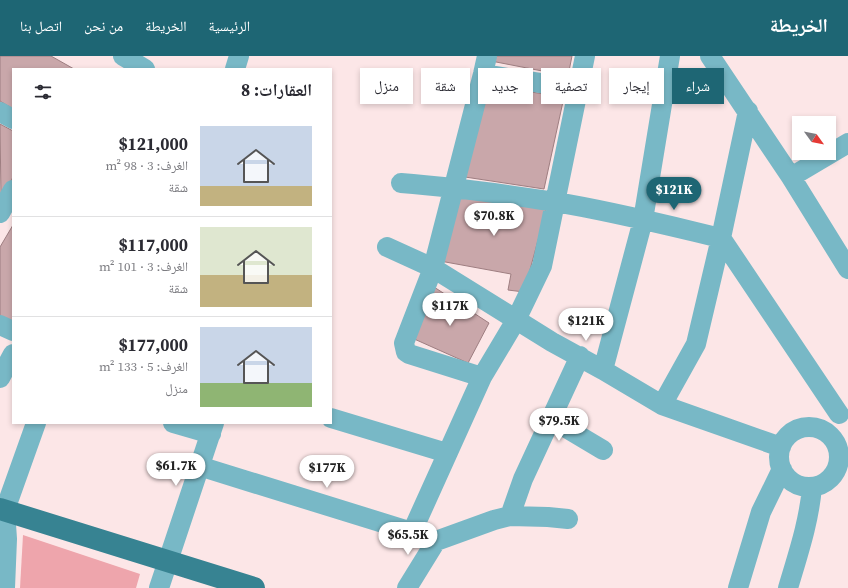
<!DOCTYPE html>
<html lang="ar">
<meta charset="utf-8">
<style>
:root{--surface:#fff;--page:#f7f7f7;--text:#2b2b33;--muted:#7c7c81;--line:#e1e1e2;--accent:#1e6674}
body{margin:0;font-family:"Source Serif 4","Noto Naskh Arabic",serif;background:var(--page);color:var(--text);direction:rtl;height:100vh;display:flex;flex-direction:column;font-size:15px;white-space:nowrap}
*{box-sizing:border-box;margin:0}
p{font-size:13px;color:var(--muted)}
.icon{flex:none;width:22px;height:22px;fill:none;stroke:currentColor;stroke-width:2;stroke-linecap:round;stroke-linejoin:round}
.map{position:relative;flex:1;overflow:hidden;direction:ltr}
.details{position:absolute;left:12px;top:12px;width:320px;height:356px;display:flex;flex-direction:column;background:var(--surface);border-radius:0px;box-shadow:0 2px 6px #0003;direction:rtl}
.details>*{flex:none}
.banner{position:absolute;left:344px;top:12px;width:380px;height:36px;direction:rtl;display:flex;gap:8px}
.needle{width:26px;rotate:123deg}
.fabs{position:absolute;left:792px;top:60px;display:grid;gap:8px}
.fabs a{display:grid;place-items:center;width:44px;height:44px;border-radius:0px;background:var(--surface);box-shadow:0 2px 6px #0003;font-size:20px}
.price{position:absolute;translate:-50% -34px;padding:0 9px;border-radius:14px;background:#fff;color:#222;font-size:13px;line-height:26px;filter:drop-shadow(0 1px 2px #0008)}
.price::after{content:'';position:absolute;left:50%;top:24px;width:12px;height:9px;margin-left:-6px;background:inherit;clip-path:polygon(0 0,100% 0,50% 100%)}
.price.current{background:var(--accent);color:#fff}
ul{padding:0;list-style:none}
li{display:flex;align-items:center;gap:12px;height:100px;padding:0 20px}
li+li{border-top:1px solid var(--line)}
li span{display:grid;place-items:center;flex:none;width:112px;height:80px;border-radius:0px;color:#555}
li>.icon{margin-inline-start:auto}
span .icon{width:48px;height:48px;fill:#fffc;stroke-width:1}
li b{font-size:17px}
h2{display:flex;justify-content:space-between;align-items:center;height:48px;padding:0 20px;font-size:17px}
.pill{padding:0 14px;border-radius:0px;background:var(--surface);box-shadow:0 2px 6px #0003;font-size:14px;line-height:36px}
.pill.current{background:var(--accent);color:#fff}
header{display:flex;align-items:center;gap:24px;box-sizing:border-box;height:56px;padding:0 20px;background:var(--accent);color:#fff}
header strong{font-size:19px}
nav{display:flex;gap:22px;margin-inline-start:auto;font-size:14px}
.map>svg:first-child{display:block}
</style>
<header>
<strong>الخريطة</strong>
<nav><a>الرئيسية</a><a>الخريطة</a><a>من نحن</a><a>اتصل بنا</a></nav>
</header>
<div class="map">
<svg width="848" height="532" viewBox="0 0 848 532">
<rect width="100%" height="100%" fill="#fce6e7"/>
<path fill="#eea5ac" d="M23,479L140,518L136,532H20Z"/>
<path fill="#c9a7aa" stroke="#9e7e81" d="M0,0H51L74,13H13V53L0,45Z
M492,0H572L568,20L491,5Z
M485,29L564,41L544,133L465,121Z
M0,68L13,75V121L1,144Z
M455,141L547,151L524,236L508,234L511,218L440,205Z
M13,169V268L0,261V191Z
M434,231L489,267L468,307L412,282Z"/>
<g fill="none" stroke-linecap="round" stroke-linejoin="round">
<path stroke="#78b8c6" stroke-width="20" d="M123,0L145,13
M710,0L791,121L848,213
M235,13L239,0
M483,18L578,33
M0,56L13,63
M791,121L848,87
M401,127C453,131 504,138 555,146C611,155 666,169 721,182L839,358
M0,157L13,134
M387,191L433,212L552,286L603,314L662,349L781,391
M0,269L13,275
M603,314L643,164L670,0
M482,321L409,298L406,296L404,287L433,212L483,18L487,0
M0,322L13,298
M662,349L696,288L721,182L748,55
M331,362L447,397
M551,363L603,394
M173,367L211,378
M779 401a30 30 0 1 1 60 0a30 30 0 1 1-60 0Z
M199,410L412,476L436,485L494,464L510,460L548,461L568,463
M510,460L523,423L580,300
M412,476L482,321L516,264L542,210L585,0
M5,532L7,483L5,454L36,367
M159,532L214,367
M407,532L436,485
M738,532L761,456L782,413
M788,532C798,498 809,466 812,431"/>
<path stroke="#378392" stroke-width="22" d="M0,453L254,532"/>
</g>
</svg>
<div class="fabs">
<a><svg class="needle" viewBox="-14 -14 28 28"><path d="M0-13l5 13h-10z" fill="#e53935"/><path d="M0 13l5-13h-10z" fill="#7c7c81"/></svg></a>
</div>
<b class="price current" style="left:674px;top:155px">$121K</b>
<b class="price" style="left:494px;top:181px">$70.8K</b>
<b class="price" style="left:450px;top:271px">$117K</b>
<b class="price" style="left:586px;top:286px">$121K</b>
<b class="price" style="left:559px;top:386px">$79.5K</b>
<b class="price" style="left:176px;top:431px">$61.7K</b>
<b class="price" style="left:327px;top:433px">$177K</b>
<b class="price" style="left:408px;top:500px">$65.5K</b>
<div class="banner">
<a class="pill current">شراء</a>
<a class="pill">إيجار</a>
<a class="pill">تصفية</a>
<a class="pill">جديد</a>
<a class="pill">شقة</a>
<a class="pill">منزل</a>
</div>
<section class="details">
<h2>العقارات: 8<svg class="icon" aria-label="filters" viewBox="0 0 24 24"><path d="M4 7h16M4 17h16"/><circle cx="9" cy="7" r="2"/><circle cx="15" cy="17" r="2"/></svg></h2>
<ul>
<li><span style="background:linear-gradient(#c9d6e8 75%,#c2b280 0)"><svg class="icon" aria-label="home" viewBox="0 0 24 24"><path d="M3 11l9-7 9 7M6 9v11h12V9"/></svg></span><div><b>$121,000</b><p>الغرف: 3 · 98 m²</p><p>شقة</p></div></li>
<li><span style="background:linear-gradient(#dfe7d0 60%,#c2b280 0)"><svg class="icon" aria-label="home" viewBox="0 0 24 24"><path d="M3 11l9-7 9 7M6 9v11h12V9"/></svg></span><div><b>$117,000</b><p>الغرف: 3 · 101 m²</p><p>شقة</p></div></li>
<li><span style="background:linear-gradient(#c9d6e8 70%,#8fb573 0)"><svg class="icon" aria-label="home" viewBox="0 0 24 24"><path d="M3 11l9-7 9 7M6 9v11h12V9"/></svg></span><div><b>$177,000</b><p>الغرف: 5 · 133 m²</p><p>منزل</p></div></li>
</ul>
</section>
</div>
